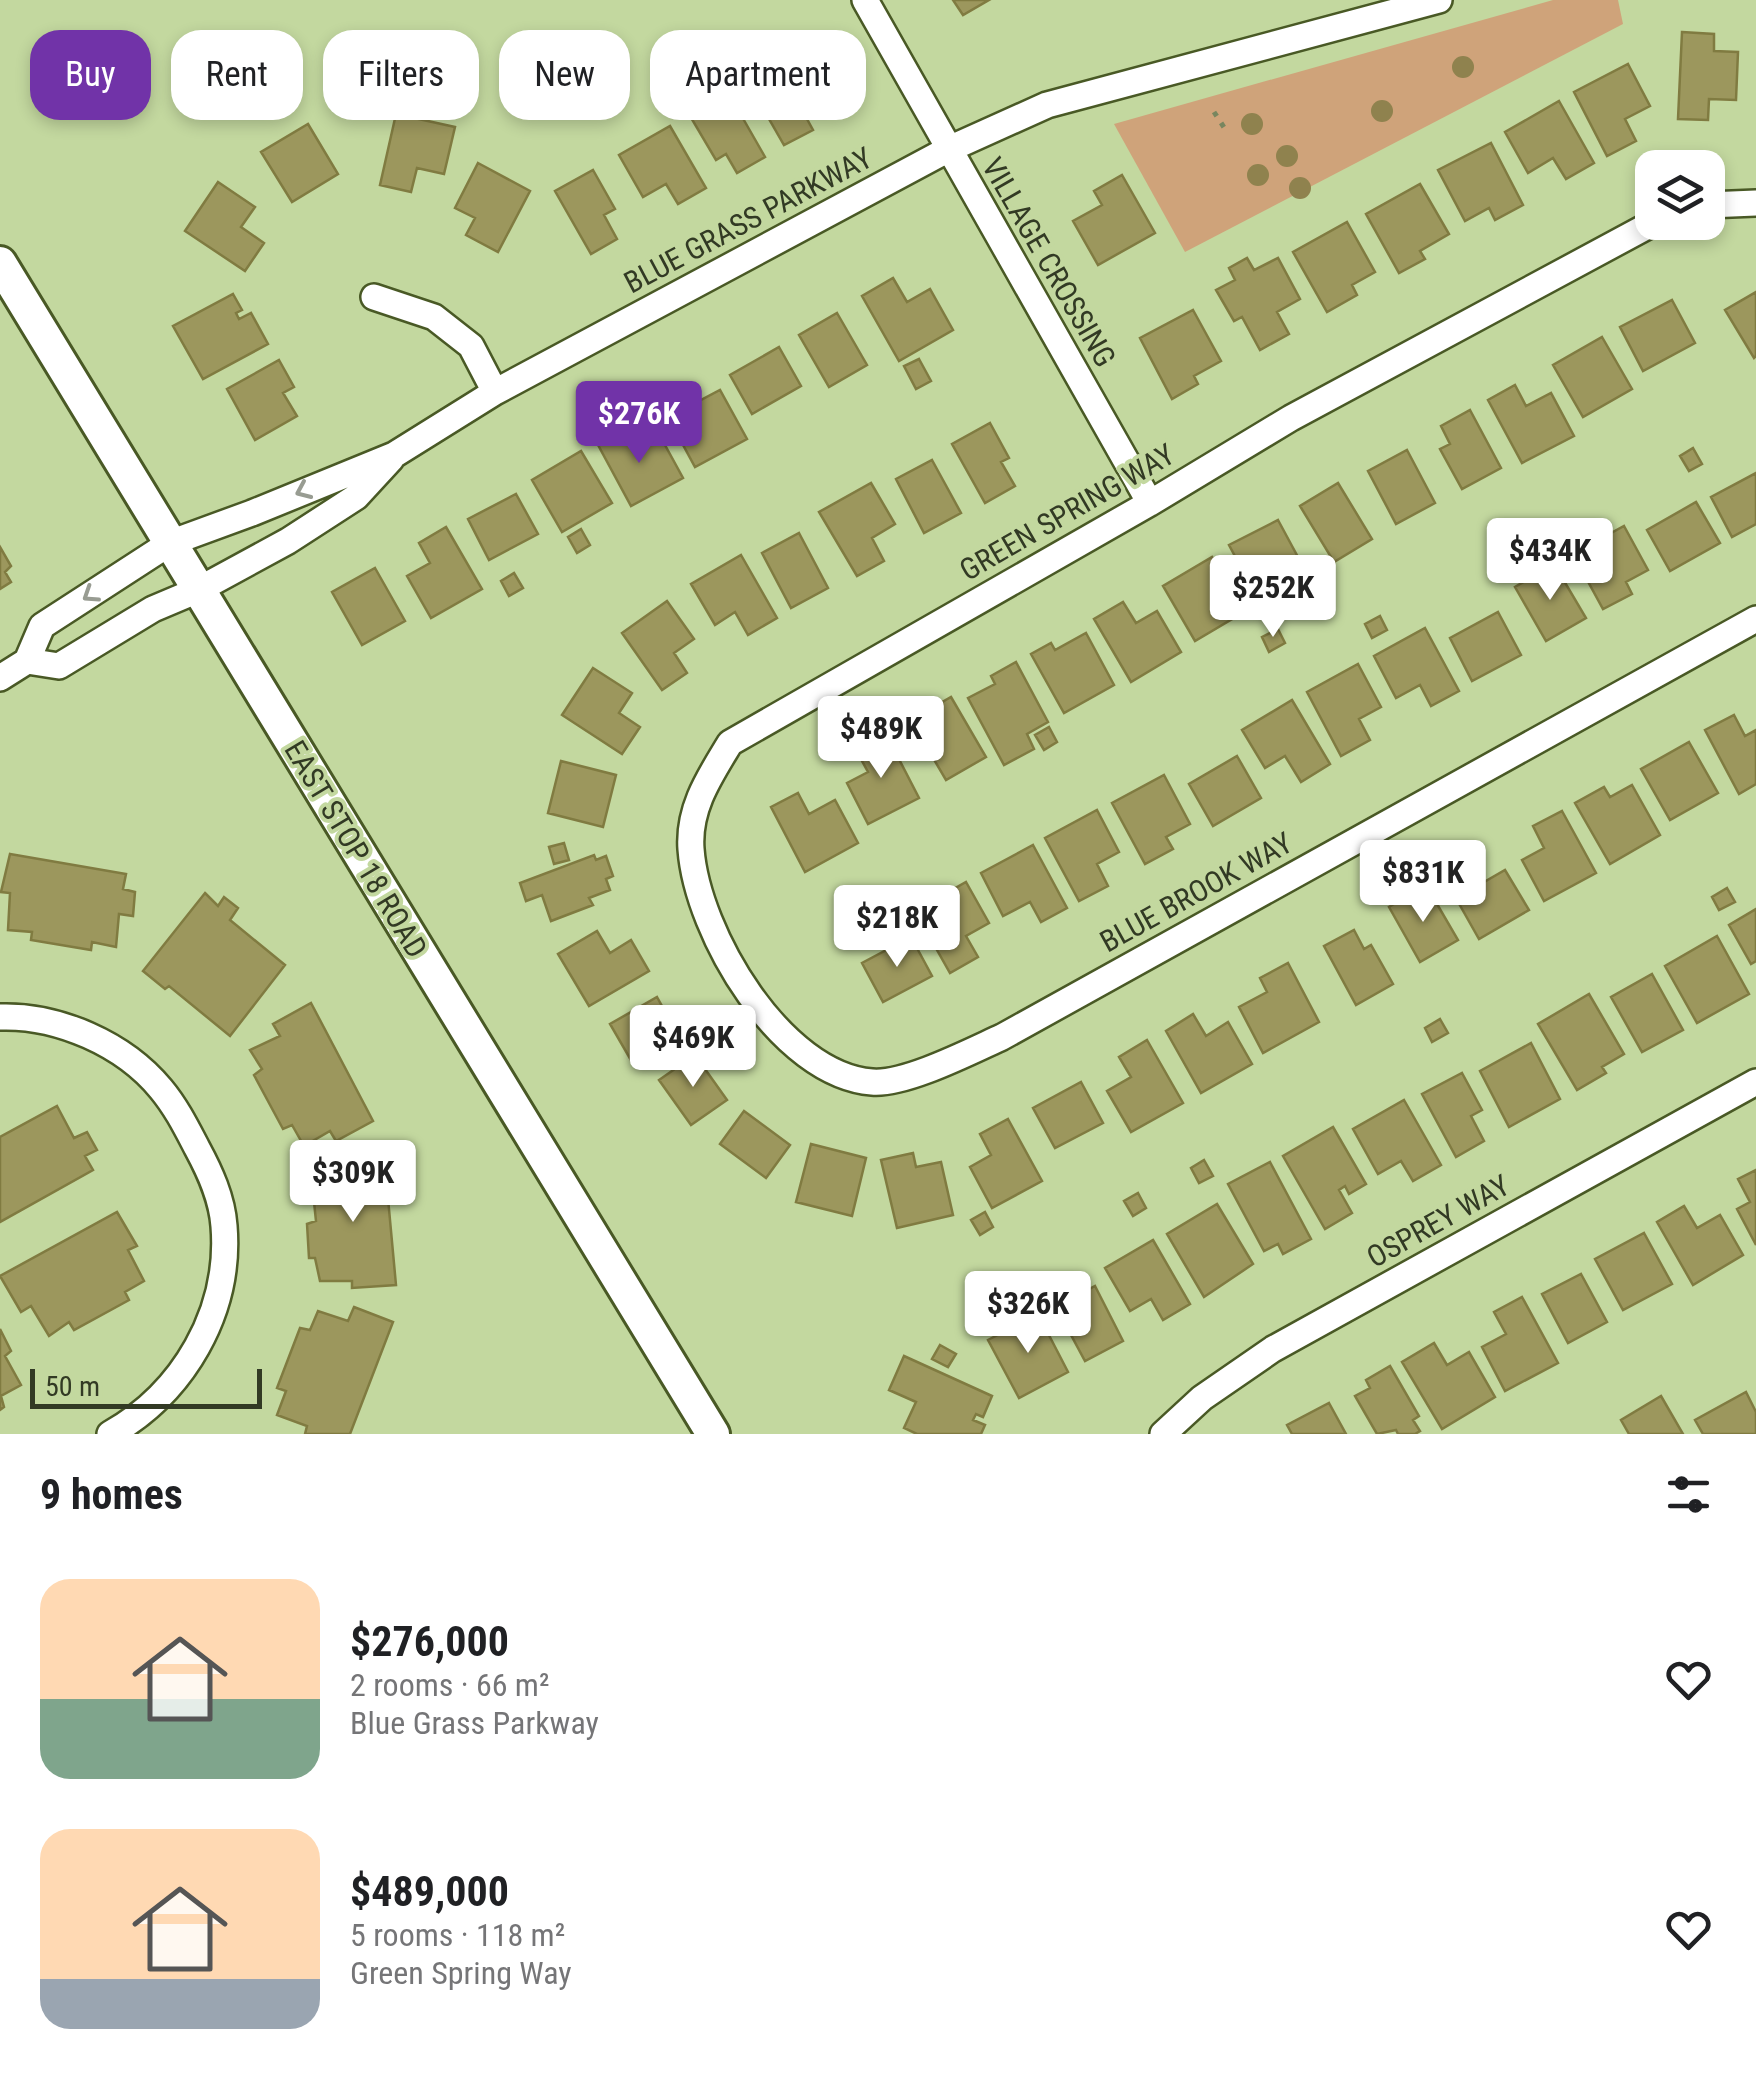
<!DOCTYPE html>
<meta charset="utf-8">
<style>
:root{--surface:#fff;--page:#f6f6f6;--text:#202124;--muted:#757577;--accent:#7133a8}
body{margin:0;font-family:"Roboto Condensed",sans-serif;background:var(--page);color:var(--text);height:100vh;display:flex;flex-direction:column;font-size:38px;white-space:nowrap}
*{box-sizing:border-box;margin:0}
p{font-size:32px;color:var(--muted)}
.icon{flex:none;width:55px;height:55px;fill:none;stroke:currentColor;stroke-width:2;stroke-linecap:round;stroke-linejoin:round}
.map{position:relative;height:1434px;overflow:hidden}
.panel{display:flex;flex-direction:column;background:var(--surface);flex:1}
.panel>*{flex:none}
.banner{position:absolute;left:30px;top:30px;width:1000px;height:90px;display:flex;gap:20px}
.controls{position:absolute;left:1635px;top:150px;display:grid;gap:20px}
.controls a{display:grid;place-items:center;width:90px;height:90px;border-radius:20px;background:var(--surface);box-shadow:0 5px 15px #0003;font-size:50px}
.scale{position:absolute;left:30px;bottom:25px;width:232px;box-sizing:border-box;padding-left:10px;border:5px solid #323a24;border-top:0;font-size:28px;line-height:35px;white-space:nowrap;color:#323a24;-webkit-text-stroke:8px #c3d89f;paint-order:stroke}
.price{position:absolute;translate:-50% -85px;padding:0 22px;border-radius:10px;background:#fff;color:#222;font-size:32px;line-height:65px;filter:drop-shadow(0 2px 5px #0008)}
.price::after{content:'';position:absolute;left:50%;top:60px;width:30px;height:22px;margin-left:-15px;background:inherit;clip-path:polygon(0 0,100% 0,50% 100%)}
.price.selected{background:var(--accent);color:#fff}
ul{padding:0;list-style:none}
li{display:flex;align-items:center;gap:30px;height:250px;padding:0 40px}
li span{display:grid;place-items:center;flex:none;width:280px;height:200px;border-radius:30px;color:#555}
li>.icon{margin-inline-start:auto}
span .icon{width:120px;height:120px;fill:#fffc;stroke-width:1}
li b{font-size:42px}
h2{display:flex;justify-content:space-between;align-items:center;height:120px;padding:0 40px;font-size:42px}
.tag{padding:0 35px;border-radius:30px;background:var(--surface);box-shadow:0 5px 15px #0003;font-size:35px;line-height:90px}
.tag.selected{background:var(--accent);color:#fff}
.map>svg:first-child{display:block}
</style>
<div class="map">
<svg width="1756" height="1434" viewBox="0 0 1756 1434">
<rect width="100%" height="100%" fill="#c3d89f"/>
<path fill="#cfa37a" d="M1553,0H1618L1623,24L1185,252L1114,124Z"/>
<path fill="#9c975d" stroke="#807b41" stroke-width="2.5" d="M953,0H989L963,15Z
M1682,32L1714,34V51L1738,52L1736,100L1709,99L1708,120L1678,119Z
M805,62L830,106L807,119L813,130L784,145L753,91Z
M1628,64L1650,106L1625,119L1636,141L1607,156L1574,92Z
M729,94L765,157L737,173L726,154L716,160L690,116Z
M1559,101L1594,163L1566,179L1553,158L1528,173L1505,132Z
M396,114L455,127L444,174L417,168L411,192L380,185Z
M308,124L338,174L292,202L261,152Z
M670,126L706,188L678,204L666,184L643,197L619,155Z
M1491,143L1523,205L1495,220L1489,208L1465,221L1438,170Z
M478,163L530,191L498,252L466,235L475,218L455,208Z
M593,170L615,209L604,215L617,239L591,254L555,191Z
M1122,175L1155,233L1098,265L1073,221L1102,205L1094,191Z
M218,182L255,207L241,227L264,243L245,271L185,231Z
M1420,184L1449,234L1420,251L1425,259L1399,273L1366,214Z
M1347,222L1375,272L1352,285L1357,295L1327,312L1293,252Z
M1247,258L1254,270L1278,258L1300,299L1277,312L1289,334L1260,350L1242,317L1234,321L1216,290L1235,280L1229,268Z
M893,278L907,302L930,289L953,330L899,361L862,296Z
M1756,292V356L1754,358L1725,310Z
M233,294L242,310L236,313L239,319L251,313L268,344L203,379L173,326Z
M1672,300L1695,343L1643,371L1620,327Z
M1193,310L1221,361L1194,376L1198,384L1172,399L1140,338Z
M837,313L867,365L829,387L799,335Z
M1602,337L1632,389L1583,417L1553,365Z
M779,347L801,386L752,414L730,375Z
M919,359L931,381L916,389L904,366Z
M279,360L294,387L283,393L297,416L255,440L227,389Z
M1515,385L1526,406L1551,393L1574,436L1522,463L1488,400Z
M691,390L697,402L720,390L747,439L695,467L662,406Z
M1470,410L1501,468L1462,489L1440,449L1450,444L1441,426Z
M990,423L1009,458L1001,462L1015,486L985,503L952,444Z
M626,428L637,449L660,436L683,478L631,506L597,443Z
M1693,448L1702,464L1689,471L1680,456Z
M1407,450L1435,503L1396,524L1368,471Z
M581,451L612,503L562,532L532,480Z
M932,460L961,513L924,533L896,479Z
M1756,473V524L1732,537L1711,497Z
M871,483L895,524L872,538L884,561L857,576L819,512Z
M1338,483L1372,539L1334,562L1300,506Z
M516,494L538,534L489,560L468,519Z
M1696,502L1720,543L1670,571L1647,530Z
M1278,520L1306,572L1257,597L1229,545Z
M1624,526L1648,570L1626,582L1632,594L1603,609L1573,554Z
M446,527L482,589L431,618L407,576L430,563L419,543Z
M581,529L590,545L577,553L568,537Z
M799,533L828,588L791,608L762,553Z
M0,547L11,566L5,572L11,582L0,589Z
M741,555L777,618L748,635L735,612L715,625L691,584Z
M1212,557L1244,612L1195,641L1163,586Z
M1554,564L1586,618L1546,641L1515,587Z
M375,568L405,621L362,645L332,592Z
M514,573L523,588L509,596L501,581Z
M667,601L694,639L674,653L687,673L662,690L622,633Z
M1123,602L1136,623L1157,611L1181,652L1131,682L1094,619Z
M1498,612L1521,655L1472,681L1450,638Z
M1380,616L1387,630L1372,638L1365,624Z
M1425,628L1459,691L1431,706L1420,685L1396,698L1374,656Z
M1278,629L1285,643L1269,652L1262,637Z
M1086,633L1114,685L1064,713L1031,654L1051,643L1055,650Z
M1016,662L1048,722L1027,734L1034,749L1004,765L968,698L995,684L991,676Z
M1358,664L1381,707L1359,719L1370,740L1341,756L1307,692Z
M593,668L632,693L619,713L640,727L622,754L562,715Z
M951,697L986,757L946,780L919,734L940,722L932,708Z
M1292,700L1330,764L1301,782L1285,756L1265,768L1242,730Z
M1734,715L1745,736L1756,730V784L1739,794L1705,730Z
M1049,727L1057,742L1044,750L1035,735Z
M886,734L919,798L868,824L847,783L868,772L856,750Z
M1689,742L1718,793L1670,820L1641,769Z
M1237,756L1261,798L1213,826L1189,784Z
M561,761L616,775L603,827L548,813Z
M1164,775L1190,824L1166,837L1173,849L1145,864L1112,803Z
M1632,785L1660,835L1610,864L1575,803L1604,787L1610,797Z
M798,793L809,814L835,800L858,843L805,872L771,807Z
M1097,810L1119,852L1097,864L1108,886L1079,901L1045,838Z
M1562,811L1596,873L1544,901L1522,860L1544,848L1533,826Z
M564,843L569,860L554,864L549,847Z
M1033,845L1067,908L1041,922L1030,902L1003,916L981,873Z
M10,854L126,874L123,889L135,892L133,916L119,914L116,947L92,942L91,950L31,940L32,932L8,930L10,893L1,892Z
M594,855L596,860L606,856L613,876L606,879L610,890L589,898L593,905L551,921L542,895L526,901L520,883Z
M1471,861L1484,882L1505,870L1529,910L1479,939L1444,877Z
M966,882L989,923L966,936L978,957L950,973L915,911Z
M1727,888L1735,902L1719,910L1712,897Z
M1430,892L1458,940L1420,962L1389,907L1412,893L1416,900Z
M205,893L218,906L224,897L238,908L230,920L285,965L230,1036L169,986L165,989L143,971Z
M888,901L895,915L880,923L873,910Z
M1756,909V961L1751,964L1729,925Z
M1354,930L1364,949L1371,945L1393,984L1356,1005L1324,946Z
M597,931L610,953L631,940L649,971L589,1006L558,954Z
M1717,936L1749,994L1697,1023L1665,966Z
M911,937L932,976L883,1002L862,963Z
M1288,963L1319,1022L1263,1053L1239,1007L1267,992L1260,978Z
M1652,974L1683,1030L1642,1052L1611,997Z
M1589,994L1624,1054L1602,1067L1606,1073L1577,1090L1538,1024Z
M657,997L678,1035L632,1062L610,1024Z
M311,1003L373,1121L336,1141L330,1131L304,1146L292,1125L283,1129L254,1075L262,1069L250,1050L280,1036L273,1024Z
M1193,1014L1206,1036L1228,1022L1252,1064L1201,1093L1166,1031Z
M1440,1019L1448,1033L1432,1042L1425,1028Z
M1147,1040L1183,1103L1131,1132L1107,1091L1131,1077L1119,1057Z
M1531,1043L1560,1099L1509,1127L1480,1071Z
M695,1055L727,1100L691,1125L659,1080Z
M1462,1073L1482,1110L1471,1116L1484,1141L1456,1157L1422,1094Z
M1081,1082L1103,1123L1055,1148L1033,1108Z
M1404,1100L1441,1165L1413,1181L1401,1161L1378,1174L1353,1129Z
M57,1106L74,1138L87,1132L97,1150L85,1156L93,1170L0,1222V1137Z
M744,1111L790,1145L766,1178L720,1144Z
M1008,1119L1042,1181L992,1208L970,1167L991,1155L980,1134Z
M1333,1127L1366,1184L1349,1194L1345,1186L1339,1190L1352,1213L1325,1229L1283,1156Z
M811,1144L866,1158L852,1216L796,1202Z
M913,1153L916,1167L941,1162L953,1215L897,1228L881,1160Z
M384,1155L396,1285L352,1288V1281H320L315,1258H309L307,1224L316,1221L311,1173L347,1171L346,1156Z
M1204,1160L1213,1176L1199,1183L1191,1168Z
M1270,1162L1311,1239L1283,1254L1278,1244L1264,1251L1228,1184Z
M1756,1170V1245L1737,1209L1750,1202L1738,1179Z
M1138,1193L1146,1208L1133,1216L1124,1201Z
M1217,1204L1253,1264L1204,1297L1167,1234Z
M1684,1206L1697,1228L1720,1215L1743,1255L1693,1285L1657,1222Z
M117,1212L137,1246L128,1250L144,1281L125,1292L129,1300L74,1330L69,1322L49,1336L31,1306L21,1312L0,1276Z
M985,1212L993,1227L980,1235L971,1220Z
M1644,1233L1672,1284L1623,1310L1595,1259Z
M1153,1240L1190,1304L1163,1320L1151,1299L1130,1311L1105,1268Z
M1581,1274L1607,1322L1568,1343L1542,1294Z
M1095,1286L1123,1341L1085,1361L1056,1307Z
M1522,1297L1558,1363L1505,1391L1482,1347L1506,1334L1494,1312Z
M354,1307L393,1322L350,1434H305L307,1426L277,1415L286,1391L277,1388L300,1328L310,1330L318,1311L348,1321Z
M1038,1314L1068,1372L1019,1398L988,1340Z
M0,1329L11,1351L5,1356L21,1385L1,1396L4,1407L0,1410Z
M1434,1343L1447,1365L1469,1352L1495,1397L1442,1429L1402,1362Z
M940,1345L956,1354L948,1367L932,1359Z
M904,1356L992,1396L983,1417L976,1414L973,1420L985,1425L981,1434H917L904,1428L916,1402L889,1390Z
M1390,1366L1419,1416L1413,1420L1420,1431L1415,1434H1398L1396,1430L1377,1434L1355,1396L1370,1388L1366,1380Z
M1746,1392L1756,1412V1434H1703L1695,1420Z
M1661,1396L1683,1434H1629L1621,1420Z
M1329,1403L1346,1434H1292L1287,1425Z"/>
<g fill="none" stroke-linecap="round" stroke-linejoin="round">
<g stroke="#495925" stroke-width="30">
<path id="minor" d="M865,0L1150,503
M1708,205L1756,203
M1655,222L1291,418L1150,503L730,743C710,776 688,808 691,849C697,933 781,1075 872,1082C905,1085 971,1051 1002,1037L1756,619
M374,297L434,317L471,346L495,392
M27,661L59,666L153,609L198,590L288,541L356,497L391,459
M0,678L27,661L42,626L170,543L252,513L394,455L495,392L947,150L1047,105L1439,0
M0,1017C58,1015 124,1044 161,1089C176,1107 186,1127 197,1148C210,1172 222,1198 224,1226C231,1312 183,1393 110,1434
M1163,1434L1202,1398L1273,1349L1756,1082"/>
</g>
<g stroke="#495925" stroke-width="38">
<path id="tertiary" d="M0,263L713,1434"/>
</g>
<path stroke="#78865f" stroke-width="5" stroke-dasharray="5 8" stroke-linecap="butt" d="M1214,112L1227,132"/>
<use href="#minor" stroke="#fff" stroke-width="25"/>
<use href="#tertiary" stroke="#fff" stroke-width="32"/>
</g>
<g fill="#8f824e">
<circle cx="1463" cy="67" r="11"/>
<circle cx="1382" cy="111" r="11"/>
<circle cx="1252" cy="124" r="11"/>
<circle cx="1287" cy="156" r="11"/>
<circle cx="1258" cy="175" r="11"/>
<circle cx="1300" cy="188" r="11"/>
</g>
<defs><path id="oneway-chevron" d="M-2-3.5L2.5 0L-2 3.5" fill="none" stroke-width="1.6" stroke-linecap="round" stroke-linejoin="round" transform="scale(2.5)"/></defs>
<g stroke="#989c92">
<use href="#oneway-chevron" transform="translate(303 491) rotate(156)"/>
<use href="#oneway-chevron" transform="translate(90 595) rotate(147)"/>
</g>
<g text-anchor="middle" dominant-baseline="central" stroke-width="8" stroke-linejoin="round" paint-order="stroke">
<g font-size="30" fill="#323a24" stroke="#c3d89f">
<text transform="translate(748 220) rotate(-28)">BLUE GRASS PARKWAY</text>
<text transform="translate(1049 262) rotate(60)">VILLAGE CROSSING</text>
<text transform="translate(1067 512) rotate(-30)">GREEN SPRING WAY</text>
<text transform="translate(356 849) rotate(59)">EAST STOP 18 ROAD</text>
<text transform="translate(1196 892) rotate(-29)">BLUE BROOK WAY</text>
<text transform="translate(1438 1221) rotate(-29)">OSPREY WAY</text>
</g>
</g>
</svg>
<div class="controls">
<a><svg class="icon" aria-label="layers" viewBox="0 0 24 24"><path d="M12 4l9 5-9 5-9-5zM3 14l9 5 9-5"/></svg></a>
</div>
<div class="scale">50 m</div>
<b class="price selected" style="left:639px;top:466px">$276K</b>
<b class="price" style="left:1550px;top:603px">$434K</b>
<b class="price" style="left:1273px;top:640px">$252K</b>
<b class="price" style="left:881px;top:781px">$489K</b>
<b class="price" style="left:1423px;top:925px">$831K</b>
<b class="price" style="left:897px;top:970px">$218K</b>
<b class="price" style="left:693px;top:1090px">$469K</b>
<b class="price" style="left:353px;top:1225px">$309K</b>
<b class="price" style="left:1028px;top:1356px">$326K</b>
<div class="banner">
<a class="tag selected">Buy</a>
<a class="tag">Rent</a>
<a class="tag">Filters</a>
<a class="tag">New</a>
<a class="tag">Apartment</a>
</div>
</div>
<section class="panel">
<h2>9 homes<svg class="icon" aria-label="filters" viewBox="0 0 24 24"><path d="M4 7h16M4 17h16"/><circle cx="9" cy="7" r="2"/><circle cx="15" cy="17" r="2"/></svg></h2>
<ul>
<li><span style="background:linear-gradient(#ffd9b3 60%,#7fa58c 0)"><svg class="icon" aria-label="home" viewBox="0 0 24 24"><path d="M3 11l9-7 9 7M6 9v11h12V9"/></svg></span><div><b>$276,000</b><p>2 rooms · 66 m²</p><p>Blue Grass Parkway</p></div><svg class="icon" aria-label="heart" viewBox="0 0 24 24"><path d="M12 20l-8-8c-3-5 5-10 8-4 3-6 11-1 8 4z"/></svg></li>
<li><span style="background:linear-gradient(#ffd9b3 75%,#9aa5b1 0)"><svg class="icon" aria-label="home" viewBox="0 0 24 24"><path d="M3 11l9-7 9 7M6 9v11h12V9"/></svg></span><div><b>$489,000</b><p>5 rooms · 118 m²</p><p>Green Spring Way</p></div><svg class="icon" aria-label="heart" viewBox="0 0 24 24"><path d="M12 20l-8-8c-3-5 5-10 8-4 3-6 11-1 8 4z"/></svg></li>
</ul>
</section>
